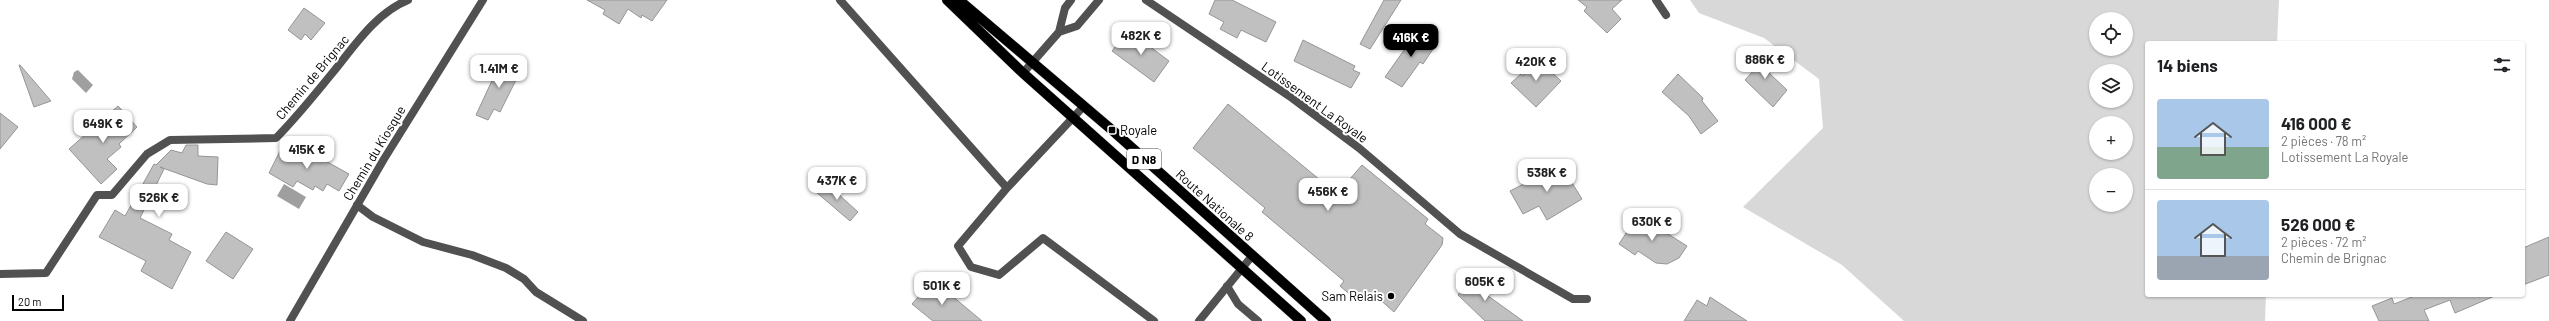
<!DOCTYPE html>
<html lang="fr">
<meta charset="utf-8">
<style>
:root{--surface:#fff;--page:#f2f2f2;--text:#202124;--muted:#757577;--line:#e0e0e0;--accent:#000}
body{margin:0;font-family:Barlow,sans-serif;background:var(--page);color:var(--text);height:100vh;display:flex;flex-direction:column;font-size:15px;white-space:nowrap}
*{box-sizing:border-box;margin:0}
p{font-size:13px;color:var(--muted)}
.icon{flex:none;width:22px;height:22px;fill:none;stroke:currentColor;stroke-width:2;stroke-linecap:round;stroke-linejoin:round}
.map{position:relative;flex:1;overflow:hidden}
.sheet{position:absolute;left:2145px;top:41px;width:380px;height:256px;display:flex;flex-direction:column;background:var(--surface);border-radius:4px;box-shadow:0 1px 3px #0004}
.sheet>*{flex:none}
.buttons{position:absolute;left:2089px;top:12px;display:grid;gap:8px}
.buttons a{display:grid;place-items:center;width:44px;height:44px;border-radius:50%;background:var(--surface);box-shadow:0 1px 3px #0004;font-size:20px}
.scale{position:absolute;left:12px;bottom:10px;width:52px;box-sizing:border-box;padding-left:4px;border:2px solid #000;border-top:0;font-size:11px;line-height:14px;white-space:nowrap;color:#000;-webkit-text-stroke:3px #fff;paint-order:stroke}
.price{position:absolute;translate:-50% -34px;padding:0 9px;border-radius:8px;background:#fff;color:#222;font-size:13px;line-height:26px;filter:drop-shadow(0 1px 2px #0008)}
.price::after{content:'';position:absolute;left:50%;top:24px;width:12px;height:9px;margin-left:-6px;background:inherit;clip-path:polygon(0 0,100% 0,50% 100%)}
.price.current{background:var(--accent);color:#fff}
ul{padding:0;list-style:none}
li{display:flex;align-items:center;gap:12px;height:100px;padding:0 12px}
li+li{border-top:1px solid var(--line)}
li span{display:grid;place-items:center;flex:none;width:112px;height:80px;border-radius:4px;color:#555}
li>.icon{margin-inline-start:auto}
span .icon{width:48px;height:48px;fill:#fffc;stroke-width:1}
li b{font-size:17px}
h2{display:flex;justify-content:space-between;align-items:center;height:48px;padding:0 12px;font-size:17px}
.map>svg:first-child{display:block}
</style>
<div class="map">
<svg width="2549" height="321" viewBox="0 0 2549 321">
<rect width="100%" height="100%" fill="#fff"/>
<path fill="#d8d8d8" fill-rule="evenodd" d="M1690,0H2279L2277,43H2147V295H2266L2265,321H1904L1842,265L1743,207L1823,128L1819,79L1764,38L1699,13ZM2096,19H2126V49H2096ZM2096,71H2126V101H2096ZM2096,123H2126V153H2096ZM2096,175H2126V205H2096Z"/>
<path fill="#9f9f9f" d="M78,70L93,85L86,93L72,79L74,72Z
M284,184L306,197L299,209L277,196Z"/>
<path fill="#c0c0c0" stroke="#959595" d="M587,0H667L652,21L642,15L641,18L628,9L619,24L603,14L605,10Z
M1215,0H1232L1276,22L1266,42L1241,30L1237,38L1220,29L1224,22L1209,14Z
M1384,0H1401L1370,49L1360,44Z
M1578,0H1622L1612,9L1621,19L1607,33L1584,11L1587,7Z
M304,8L325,23L311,40L305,34L301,40L288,30Z
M1419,29L1433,39L1429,45L1433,49L1423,64L1420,62L1402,87L1385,77Z
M1128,30L1169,61L1154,82L1112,51Z
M1303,40L1355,66L1353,70L1360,73L1351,88L1294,61Z
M1763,51L1774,63L1767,71L1787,90L1773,107L1745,80L1755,69L1750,64Z
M1533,55L1561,81L1536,107L1511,83L1521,74L1523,76Z
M502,59L522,68L500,112L494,109L488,120L476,115Z
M19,65H20L51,101L34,107Z
M1678,74L1703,98L1702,101L1718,121L1701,134L1689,116L1662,92Z
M1228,104L1337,194L1362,165L1428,219L1425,224L1443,238L1442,245L1394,312L1377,297L1368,295L1360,303L1340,286L1344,281L1262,212L1265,208L1193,148Z
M118,106L137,127L119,144L121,147L107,159L117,169L101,184L69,149Z
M0,113L18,127L0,149Z
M186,145H198V156L218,157L217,185L207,184L160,167L164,169L140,218L172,234L169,240L191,252L172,289L141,271L146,261L99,237L115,210L125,216L154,164L156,165L171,150L182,153Z
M286,145L311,156L313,154L349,174L339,191L327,184L323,191L315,186L313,190L297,181L293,187L269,173L280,151L282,152Z
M1561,165L1582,199L1547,220L1539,206L1523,214L1510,191Z
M825,182L858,212L850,221L816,192Z
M1638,215L1687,246L1679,258L1667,264L1656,263L1638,251L1635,255L1619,244Z
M226,232L253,249L233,279L206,261Z
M2549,237V275L2523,285V248Z
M1477,273L1490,284L1484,293L1523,321H1485L1458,295L1469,280L1470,281Z
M933,280L982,321H933L912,304Z
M2417,295H2497L2455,313L2450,300L2424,310L2429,321H2379L2372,306L2392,298L2394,304Z
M1710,297L1747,321H1684L1697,300L1707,306Z"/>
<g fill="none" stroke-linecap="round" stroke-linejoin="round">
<g stroke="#dbdbdb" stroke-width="11">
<path id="primary" d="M947,0L1023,73L1301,321
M959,0L1112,130L1326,321"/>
</g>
<path stroke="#515151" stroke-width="8" d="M840,0L1007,188
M1084,106L1007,188L958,246L971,267L999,275L1043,238L1154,321
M357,205L373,217L423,242L472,255L506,268L524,279L536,292L583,321
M1227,286L1238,304L1258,321
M1199,321L1252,256"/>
<path stroke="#515151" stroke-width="8" d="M1146,0L1292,98L1359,148L1460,234L1573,299H1587
M1656,0L1666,15
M1059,32L1077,26L1099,0
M1023,73L1059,32L1065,8L1071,0
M0,274L46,273L97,195H112L147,154L170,140L276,138C297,117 315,94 334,71C355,45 376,13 408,0
M290,321L384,159L483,0"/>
<use href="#primary" stroke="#000" stroke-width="10"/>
</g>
<g fill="#000" stroke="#fff" stroke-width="1.5">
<rect x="1108" y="126" width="8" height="8" rx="2"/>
<circle cx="1391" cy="296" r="4"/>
</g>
<g text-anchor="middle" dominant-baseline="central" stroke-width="4" stroke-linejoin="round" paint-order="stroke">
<rect fill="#fff" stroke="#4c4c4c" stroke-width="1" x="1127" y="149" width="34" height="20" rx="3"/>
<g font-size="12" font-weight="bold" fill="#000">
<text x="1144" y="159">D N8</text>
</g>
<g font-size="13" fill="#000" stroke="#fff">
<text transform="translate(312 77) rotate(-50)">Chemin de Brignac</text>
<text transform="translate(1315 102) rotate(36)">Lotissement La Royale</text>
<text transform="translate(374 153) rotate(-59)">Chemin du Kiosque</text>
<text transform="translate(1215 205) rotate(42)">Route Nationale 8</text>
</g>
<g font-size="13" fill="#000" stroke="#fff" text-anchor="start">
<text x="1120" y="130">Royale</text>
<text x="1383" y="296" text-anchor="end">Sam Relais</text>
</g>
</g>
</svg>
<div class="buttons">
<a><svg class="icon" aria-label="locate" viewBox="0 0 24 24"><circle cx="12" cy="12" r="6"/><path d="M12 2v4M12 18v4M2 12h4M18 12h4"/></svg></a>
<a><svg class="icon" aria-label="layers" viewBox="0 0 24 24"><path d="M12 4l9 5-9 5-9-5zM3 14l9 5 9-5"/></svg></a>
<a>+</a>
<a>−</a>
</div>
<div class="scale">20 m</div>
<b class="price" style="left:1141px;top:56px">482K €</b>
<b class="price current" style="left:1411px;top:58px">416K €</b>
<b class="price" style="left:1765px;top:80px">886K €</b>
<b class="price" style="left:1536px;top:82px">420K €</b>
<b class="price" style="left:499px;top:89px">1.41M €</b>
<b class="price" style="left:103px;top:144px">649K €</b>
<b class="price" style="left:307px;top:170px">415K €</b>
<b class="price" style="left:1547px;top:193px">538K €</b>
<b class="price" style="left:837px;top:201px">437K €</b>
<b class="price" style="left:1328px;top:212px">456K €</b>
<b class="price" style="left:159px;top:218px">526K €</b>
<b class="price" style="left:1652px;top:242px">630K €</b>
<b class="price" style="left:1485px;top:302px">605K €</b>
<b class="price" style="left:942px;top:306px">501K €</b>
<section class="sheet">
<h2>14 biens<svg class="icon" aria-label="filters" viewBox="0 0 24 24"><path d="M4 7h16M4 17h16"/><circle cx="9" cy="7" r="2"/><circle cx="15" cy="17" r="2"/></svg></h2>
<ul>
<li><span style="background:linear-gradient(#a9c7e8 60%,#7fa58c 0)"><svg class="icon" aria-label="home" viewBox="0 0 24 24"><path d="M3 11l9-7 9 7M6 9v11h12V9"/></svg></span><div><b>416 000 €</b><p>2 pièces · 78 m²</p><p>Lotissement La Royale</p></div></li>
<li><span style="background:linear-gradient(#a9c7e8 70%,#9aa5b1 0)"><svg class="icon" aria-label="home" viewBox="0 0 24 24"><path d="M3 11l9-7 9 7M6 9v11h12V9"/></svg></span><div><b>526 000 €</b><p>2 pièces · 72 m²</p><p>Chemin de Brignac</p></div></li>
</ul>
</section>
</div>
